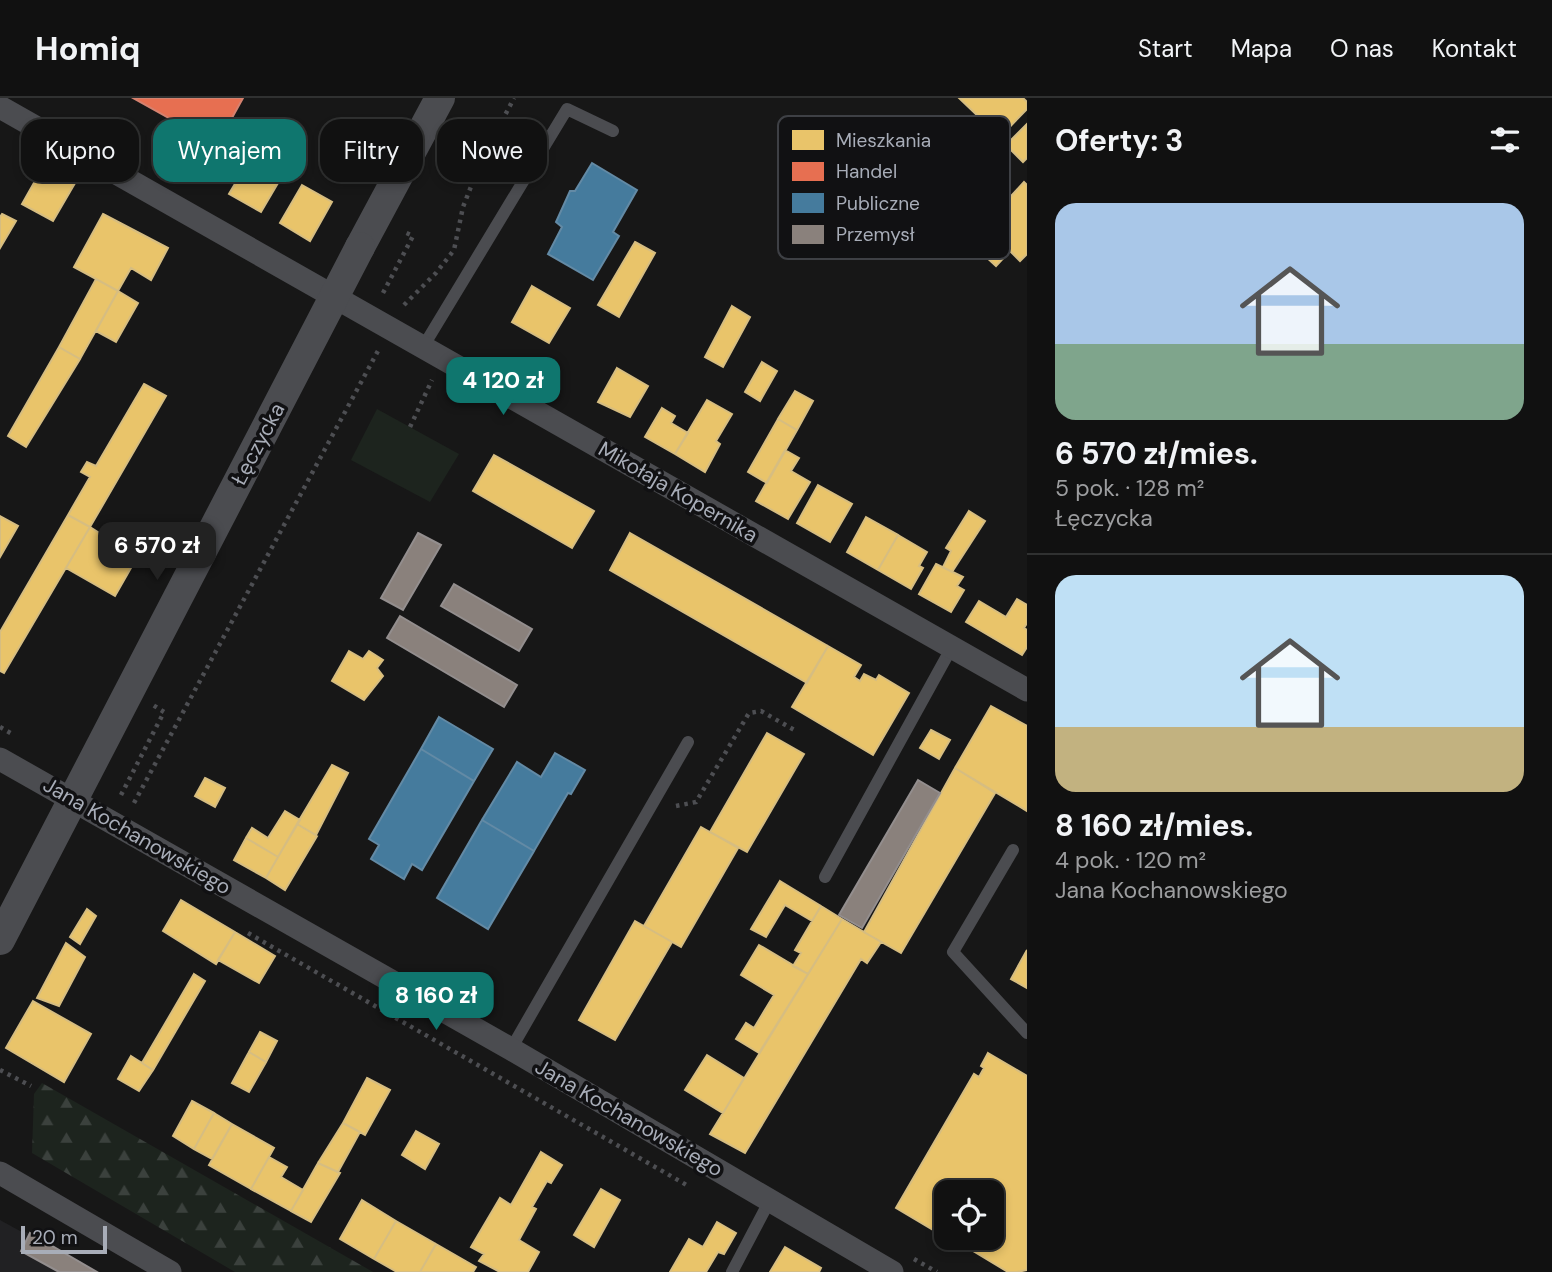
<!DOCTYPE html>
<html lang="pl">
<meta charset="utf-8">
<style>
:root{--surface:#111;--page:#1e1f1f;--text:#f1f3f6;--muted:#9c9d9f;--line:#303131;--accent:#0f766e}
body{margin:0;font-family:"DM Sans",sans-serif;background:var(--page);color:var(--text);height:100vh;display:flex;flex-direction:column;font-size:26px;white-space:nowrap}
*{box-sizing:border-box;margin:0}
p{font-size:23px;color:var(--muted)}
.icon{flex:none;width:38px;height:38px;fill:none;stroke:currentColor;stroke-width:2;stroke-linecap:round;stroke-linejoin:round}
.map{position:relative;flex:1;overflow:hidden}
.drawer{display:flex;flex-direction:column;background:var(--surface);width:525px}
.drawer>*{flex:none}
.banner{position:absolute;left:21px;top:21px;width:665px;height:63px;display:flex;gap:14px}
.tools{position:absolute;left:934px;top:1082px;display:grid;gap:14px}
.tools a{display:grid;place-items:center;width:70px;height:70px;border-radius:14px;background:var(--surface);box-shadow:0 4px 10px #0003,0 0 0 2px var(--line);font-size:35px}
.scale{position:absolute;left:21px;bottom:18px;width:86px;box-sizing:border-box;padding-left:7px;border:4px solid #a8adb8;border-top:0;font-size:19px;line-height:24px;white-space:nowrap;color:#a8adb8;-webkit-text-stroke:5px #111113;paint-order:stroke}
.price{position:absolute;translate:-50% -60px;padding:0 16px;border-radius:14px;background:var(--accent);color:#fff;font-size:23px;line-height:46px;filter:drop-shadow(0 2px 4px #0008)}
.price::after{content:'';position:absolute;left:50%;top:42px;width:21px;height:16px;margin-left:-10px;background:inherit;clip-path:polygon(0 0,100% 0,50% 100%)}
.price.selected{background:#222;color:#fff}
ul{padding:0;list-style:none}
li{display:grid;align-content:center;gap:14px;height:371px;padding:0 28px}
li+li{border-top:2px solid var(--line)}
li span{display:grid;place-items:center;height:217px;border-radius:21px;color:#555}
li>.icon{margin-inline-start:auto}
span .icon{width:126px;height:126px;fill:#fffc;stroke-width:1}
li b{font-size:30px}
h2{display:flex;justify-content:space-between;align-items:center;height:84px;padding:0 28px;font-size:30px}
.chip{padding:0 24px;border-radius:21px;background:var(--surface);box-shadow:0 4px 10px #0003,0 0 0 2px var(--line);font-size:24px;line-height:63px}
.chip.selected{background:var(--accent);color:#fff}
header{display:flex;align-items:center;gap:42px;box-sizing:border-box;height:98px;padding:0 35px;background:var(--surface);border-bottom:2px solid var(--line)}
header strong{font-size:33px}
nav{display:flex;gap:38px;margin-inline-start:auto;font-size:24px}
main{display:flex;flex:1;min-height:0}
.map>svg:first-child{display:block}
</style>
<header>
<strong>Homiq</strong>
<nav><a>Start</a><a>Mapa</a><a>O nas</a><a>Kontakt</a></nav>
</header>
<main>
<div class="map">
<svg width="1027" height="1174" viewBox="0 0 1027 1174">
<defs>
<pattern id="forest-firs" width="22" height="20" patternUnits="userSpaceOnUse" patternTransform="scale(1.75)"><rect width="22" height="20" fill="#1d241e"/><path d="M5 1l3.5 6h-7zM16 11l3.5 6h-7z" fill="#3b413d"/></pattern>
</defs>
<rect width="100%" height="100%" fill="#171717"/>
<path fill="#212123" d="M0,1122L20,1133L30,1135L97,1174H0Z"/>
<path fill="#1d241e" d="M377,311L459,356L430,404L351,362Z"/>
<path fill="url(#forest-firs)" d="M42,985L373,1174H235L32,1055L34,996Z"/>
<path fill="#e9c46a" stroke="#d6bd81" stroke-width="2" d="M959,0H1023L1027,4V11L1000,39Z
M1027,26V60L1023,64L1006,47Z
M254,54L285,73L261,114L229,96Z
M44,67L75,85L53,123L22,106Z
M1024,84L1027,87V156L1020,163L1010,153L996,168L972,146L1002,115L998,112Z
M302,87L332,104L310,143L280,125Z
M2,116L16,123L0,150V119Z
M103,116L168,150L151,182L131,170L118,193L74,169Z
M635,144L655,155L619,219L598,207Z
M96,181L118,193L80,261L59,249Z
M532,188L570,210L549,245L512,224Z
M118,193L138,205L116,244L96,233Z
M732,208L750,219L723,269L705,259Z
M59,249L80,261L26,349L8,338Z
M762,264L777,273L760,303L745,294Z
M617,270L648,288L630,319L598,304Z
M144,286L166,298L90,429L68,417L90,379L81,374L87,364L96,368Z
M795,293L813,303L797,332L778,321Z
M707,302L732,316L716,343L720,346L705,374L675,356Z
M662,310L675,318L671,325L688,335L675,356L645,339Z
M778,321L797,332L767,385L748,374Z
M785,352L799,360L791,373L810,384L788,421L756,403Z
M494,357L594,413L572,450L473,393Z
M818,387L852,406L830,444L797,425Z
M969,413L985,423L952,474L943,469L951,453L946,450Z
M68,417L90,429L4,575L0,573V534Z
M0,418L18,428L0,459Z
M866,419L898,437L878,472L847,454Z
M90,429L112,443L118,432L144,447L115,498L66,470Z
M630,435L828,548L807,585L610,472Z
M898,437L927,454L919,468L923,470L911,491L878,472Z
M936,466L963,479L957,488L964,492L951,514L919,496Z
M1017,501L1027,507V525L1024,530L1027,532V549L1022,557L966,524L979,503L1006,519Z
M828,548L861,567L854,579L860,583L864,576L876,582L879,577L909,595L873,657L792,609Z
M349,553L363,561L369,553L383,562L377,570L383,578L364,602L332,583Z
M991,608L1027,628V713L955,670Z
M931,632L950,642L939,661L920,650Z
M767,635L804,656L747,754L710,734Z
M332,667L348,675L316,737L297,726Z
M955,670L995,695L901,855L864,834Z
M205,680L225,690L215,709L195,698Z
M285,713L300,722L278,759L246,740L252,730L268,740Z
M297,726L317,738L285,792L266,780Z
M701,729L738,750L681,849L644,828Z
M246,740L278,759L266,780L234,762Z
M780,783L821,808L812,823L785,807L766,839L751,831Z
M181,802L235,834L216,866L163,833Z
M821,808L842,821L808,876L793,868L801,855L795,852Z
M87,811L96,818L80,846L70,839Z
M842,821L881,844L867,865L861,861L745,1055L710,1036Z
M635,823L672,844L615,942L579,922Z
M235,834L275,858L259,885L218,862Z
M66,845L85,859L59,908L37,900Z
M759,847L808,876L759,955L736,941L746,925L754,930L774,897L741,877Z
M1027,852V890L1011,881Z
M194,876L205,883L153,972L142,965Z
M33,903L91,936L64,984L6,950Z
M260,934L277,943L266,964L249,954Z
M249,954L266,964L249,994L232,985Z
M988,955L1027,978V1172L1017,1174H1008L950,1139H992V1094H947V1137L936,1131L935,1133L896,1110L974,976L979,979L984,970L981,968Z
M707,957L744,980L723,1015L685,992Z
M131,958L153,972L139,993L118,981Z
M367,980L390,992L365,1037L343,1025Z
M192,1003L214,1015L194,1051L173,1038Z
M214,1015L232,1026L212,1061L194,1051Z
M343,1025L360,1034L338,1074L318,1065Z
M232,1026L274,1050L251,1091L209,1067Z
M416,1033L439,1046L425,1071L402,1057Z
M541,1054L562,1067L551,1085L547,1083L532,1109L536,1111L519,1142L539,1154L528,1174H500L479,1163L484,1156L471,1149L500,1100L511,1107Z
M269,1059L287,1069L281,1079L303,1092L291,1113L251,1091Z
M318,1065L340,1075L311,1124L291,1113Z
M601,1091L620,1102L594,1149L574,1137Z
M362,1102L396,1123L374,1161L340,1141Z
M396,1123L436,1146L420,1174H397L374,1161Z
M717,1124L736,1135L724,1156L718,1154L706,1174H670L689,1141L703,1149Z
M436,1146L476,1169L473,1174H420Z
M785,1149L821,1170L819,1174H770Z"/>
<path fill="#e76f51" stroke="#d48270" stroke-width="2" d="M133,0H243L217,47Z"/>
<path fill="#457b9d" stroke="#638aa5" stroke-width="2" d="M592,65L637,92L613,134L619,138L593,182L548,156L562,129L556,124L570,93H575Z
M439,619L493,651L474,683L421,651Z
M421,651L474,683L422,772L412,766L404,781L371,761L379,747L369,741Z
M555,655L585,672L571,696L568,695L534,753L482,722L517,664L541,679Z
M482,722L534,753L488,831L437,800Z"/>
<path fill="#8a817c" stroke="#938e8e" stroke-width="2" d="M418,435L441,447L403,512L381,500Z
M454,486L532,531L519,553L441,508Z
M400,518L517,587L504,609L387,540Z
M918,682L940,695L862,830L839,817Z
M30,1135L97,1174H59L21,1153Z"/>
<g fill="none" stroke-linecap="round" stroke-linejoin="round">
<path stroke="#4d4e52" stroke-width="4.5" stroke-dasharray="3.5 5" stroke-linecap="butt" d="M383,195L413,138L402,133
M404,207L436,175L454,152L463,109L481,63L514,0
M410,329L432,282
M0,629L14,637
M121,697L164,614L153,607
M134,705L379,251
M676,708L696,704L749,615L761,613L796,633
M248,835L690,1089
M0,972L31,988
M914,1161L937,1174"/>
<path stroke="#4b4c50" stroke-width="12" d="M423,249L567,11L613,33
M1013,752L953,854L1027,935
M825,779L952,549
M511,951L688,644
M732,1174L770,1102"/>
<path stroke="#4b4c50" stroke-width="23" d="M0,9L1027,592
M0,661L511,951L892,1174
M0,1075L170,1174"/>
<path stroke="#4b4c50" stroke-width="30" d="M360,149L440,0"/>
<path stroke="#4b4c50" stroke-width="30" d="M0,842L360,149"/>
</g>
<g text-anchor="middle" dominant-baseline="central" stroke-width="7" stroke-linejoin="round" paint-order="stroke">
<g font-size="21" fill="#a8adb8" stroke="#111113">
<text transform="translate(258 346) rotate(-62)">Łęczycka</text>
<text transform="translate(678 394) rotate(30)">Mikołaja Kopernika</text>
<text transform="translate(137 738) rotate(30)">Jana Kochanowskiego</text>
<text transform="translate(629 1020) rotate(30)">Jana Kochanowskiego</text>
</g>
</g>
<rect x="778" y="18" width="232" height="143" rx="10" fill="#111113" stroke="#3e4045" stroke-width="2"/>
<rect x="792" y="32" width="32" height="20" fill="#e9c46a"/>
<rect x="792" y="64" width="32" height="19" fill="#e76f51"/>
<rect x="792" y="95" width="32" height="20" fill="#457b9d"/>
<rect x="792" y="127" width="32" height="19" fill="#8a817c"/>
<g font-size="19" fill="#a8adb8">
<text x="836" y="49">Mieszkania</text>
<text x="836" y="80">Handel</text>
<text x="836" y="112">Publiczne</text>
<text x="836" y="143">Przemysł</text>
</g>
</svg>
<div class="tools">
<a><svg class="icon" aria-label="locate" viewBox="0 0 24 24"><circle cx="12" cy="12" r="6"/><path d="M12 2v4M12 18v4M2 12h4M18 12h4"/></svg></a>
</div>
<div class="scale">20 m</div>
<b class="price" style="left:503px;top:319px">4 120 zł</b>
<b class="price selected" style="left:157px;top:484px">6 570 zł</b>
<b class="price" style="left:436px;top:934px">8 160 zł</b>
<div class="banner">
<a class="chip">Kupno</a>
<a class="chip selected">Wynajem</a>
<a class="chip">Filtry</a>
<a class="chip">Nowe</a>
</div>
</div>
<section class="drawer">
<h2>Oferty: 3<svg class="icon" aria-label="filters" viewBox="0 0 24 24"><path d="M4 7h16M4 17h16"/><circle cx="9" cy="7" r="2"/><circle cx="15" cy="17" r="2"/></svg></h2>
<ul>
<li><span style="background:linear-gradient(#a9c7e8 65%,#7fa58c 0)"><svg class="icon" aria-label="home" viewBox="0 0 24 24"><path d="M3 11l9-7 9 7M6 9v11h12V9"/></svg></span><div><b>6 570 zł/mies.</b><p>5 pok. · 128 m²</p><p>Łęczycka</p></div></li>
<li><span style="background:linear-gradient(#bfe0f5 70%,#c2b280 0)"><svg class="icon" aria-label="home" viewBox="0 0 24 24"><path d="M3 11l9-7 9 7M6 9v11h12V9"/></svg></span><div><b>8 160 zł/mies.</b><p>4 pok. · 120 m²</p><p>Jana Kochanowskiego</p></div></li>
</ul>
</section>
</main>
